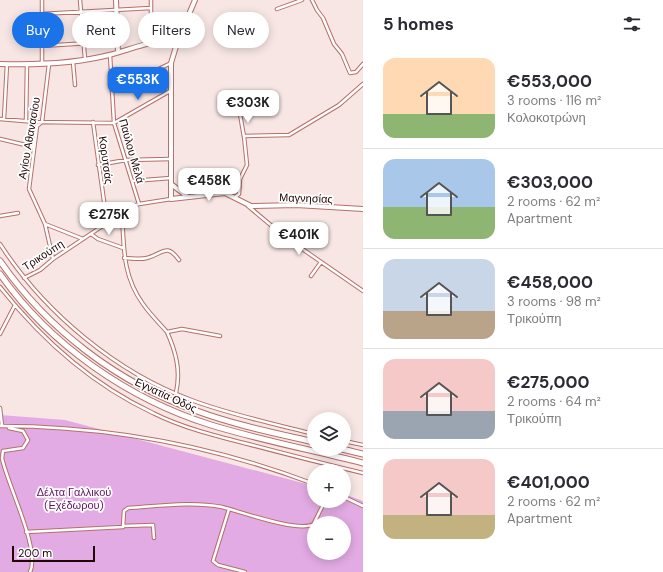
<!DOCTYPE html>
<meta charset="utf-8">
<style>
:root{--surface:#fff;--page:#f7f7f7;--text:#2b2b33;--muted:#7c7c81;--line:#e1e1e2;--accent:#1a73e8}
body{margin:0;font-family:"DM Sans",sans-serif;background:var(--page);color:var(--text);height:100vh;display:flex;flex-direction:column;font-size:15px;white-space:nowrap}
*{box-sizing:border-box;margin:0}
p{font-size:13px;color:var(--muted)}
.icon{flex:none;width:22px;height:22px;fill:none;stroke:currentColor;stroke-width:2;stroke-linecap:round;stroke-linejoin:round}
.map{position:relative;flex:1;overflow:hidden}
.side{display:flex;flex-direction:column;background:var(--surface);width:300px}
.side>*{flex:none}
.top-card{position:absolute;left:12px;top:12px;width:291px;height:36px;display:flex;gap:8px}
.buttons{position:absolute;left:307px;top:412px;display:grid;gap:8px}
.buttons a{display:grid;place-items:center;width:44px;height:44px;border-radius:50%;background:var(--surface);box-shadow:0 2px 10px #0003;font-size:20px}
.scale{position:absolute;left:12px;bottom:10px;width:83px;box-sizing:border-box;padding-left:4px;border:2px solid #200605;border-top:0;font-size:11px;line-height:14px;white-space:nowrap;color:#200605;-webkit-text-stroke:3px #fff;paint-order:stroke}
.price{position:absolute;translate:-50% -34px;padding:0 9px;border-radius:8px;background:#fff;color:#222;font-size:13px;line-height:26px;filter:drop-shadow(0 1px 2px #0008)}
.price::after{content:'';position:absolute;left:50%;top:24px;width:12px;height:9px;margin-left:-6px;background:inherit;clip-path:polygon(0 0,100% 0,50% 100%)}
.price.current{background:var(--accent);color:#fff}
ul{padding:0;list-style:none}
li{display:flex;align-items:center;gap:12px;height:100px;padding:0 20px}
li+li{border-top:1px solid var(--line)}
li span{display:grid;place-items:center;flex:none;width:112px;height:80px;border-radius:12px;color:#555}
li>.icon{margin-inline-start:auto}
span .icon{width:48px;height:48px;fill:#fffc;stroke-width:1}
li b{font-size:17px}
h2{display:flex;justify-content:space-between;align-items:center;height:48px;padding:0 20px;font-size:17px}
.chip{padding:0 14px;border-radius:18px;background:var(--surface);box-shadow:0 2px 10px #0003;font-size:14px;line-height:36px}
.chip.current{background:var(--accent);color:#fff}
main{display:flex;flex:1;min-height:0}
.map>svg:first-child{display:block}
</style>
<main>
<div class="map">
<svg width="363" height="572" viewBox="0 0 363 572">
<rect width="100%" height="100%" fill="#f7e6e4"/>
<path fill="#e3abe4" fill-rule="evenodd" d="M0,415L65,420L314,486V501H344V494L363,501V572H0ZM314,523H344V553H314Z"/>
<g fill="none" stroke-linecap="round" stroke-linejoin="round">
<g stroke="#b76f68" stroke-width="4.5">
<path id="street" d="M42,0V63
M80,0L85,59
M151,0V42
M312,0L317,10L323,18L334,44L342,54L350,73L356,72L363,64
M277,9L302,0
M41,14L151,8
M41,46L106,42
M110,55L114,123L139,204
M73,62L75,85
M49,64L42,122L37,126L29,189L45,224L53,259
M112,92L171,63
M240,114L244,137
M0,119L36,122L114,123L170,91
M4,119L7,64
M26,121L27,64
M93,122L107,223
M0,139L34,147
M98,165L126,160L171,159
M132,181L171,178
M235,197L239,194L240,179L247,165L244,136L289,135L339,105L363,84
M248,206L285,237L363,291
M122,213C124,246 122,275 143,304C150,314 159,323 167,332C176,352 181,371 176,393
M0,216L18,213
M45,224L83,239
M91,234L98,239L123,248
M0,244C44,312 116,373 194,401C232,415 274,424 314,434
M124,258C132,258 139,260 147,258C163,254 166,242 179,260
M311,276L321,262
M24,278L40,270L53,259L131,207L139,204L171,199
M0,287C42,340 91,384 153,413C183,428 216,436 248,444C286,454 325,464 363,473
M167,332L182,329L220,336
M0,334L15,305
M0,408L2,426
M0,426C107,426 214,446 314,484
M9,428L23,431L28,440L23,448L3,451L2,458C7,484 41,550 30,572
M344,441L363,445
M344,497L363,506
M229,509L213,561L218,565L245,572
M314,523L325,501
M123,526L153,525L154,538
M26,532L123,527L124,511L128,508C159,506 192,501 222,507C242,512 298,533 314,524"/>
</g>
<g stroke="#b76f68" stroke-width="6">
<path id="secondary" d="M116,0L118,52
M195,0L178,40L171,63V199L225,193L251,206L296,205L363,209
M0,64C37,65 74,64 109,55C132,49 154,39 178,40
M171,184L188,197"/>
</g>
<g stroke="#b76f68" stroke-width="7">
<path id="highway" d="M0,261C48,330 118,383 197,411C235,425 275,433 314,442
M0,274C50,345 128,399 211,425C260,440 312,450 363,463
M342,449L363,454"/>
</g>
<use href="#street" stroke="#fff" stroke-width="2.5"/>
<use href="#secondary" stroke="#fff" stroke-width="4"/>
<use href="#highway" stroke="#fff" stroke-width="5"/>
</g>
<g text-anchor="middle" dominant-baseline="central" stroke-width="3.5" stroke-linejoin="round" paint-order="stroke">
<g font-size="11" fill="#200605" stroke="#fff">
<text transform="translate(29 138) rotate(-80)">Αγίου Αθανασίου</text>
<text transform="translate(132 151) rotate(74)">Παύλου Μελά</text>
<text transform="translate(106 160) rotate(82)">Κορυτσάς</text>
<text transform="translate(306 198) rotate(2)">Μαγνησίας</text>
<text transform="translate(43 255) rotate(-33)">Τρικούπη</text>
<text transform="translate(166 395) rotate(25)">Εγνατία Οδός</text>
</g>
<g font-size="11" fill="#601364" stroke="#fff">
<text x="74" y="492">Δέλτα Γαλλικού<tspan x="74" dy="13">(Εχέδωρου)</tspan></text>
</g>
</g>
</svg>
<div class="buttons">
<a><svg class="icon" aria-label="layers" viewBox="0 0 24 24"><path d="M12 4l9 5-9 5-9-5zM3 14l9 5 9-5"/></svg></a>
<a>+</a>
<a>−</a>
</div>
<div class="scale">200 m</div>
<b class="price current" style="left:138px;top:101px">€553K</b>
<b class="price" style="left:248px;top:124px">€303K</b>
<b class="price" style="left:209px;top:202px">€458K</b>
<b class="price" style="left:109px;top:236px">€275K</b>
<b class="price" style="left:299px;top:256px">€401K</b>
<div class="top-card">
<a class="chip current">Buy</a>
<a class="chip">Rent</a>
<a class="chip">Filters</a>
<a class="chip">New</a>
</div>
</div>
<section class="side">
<h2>5 homes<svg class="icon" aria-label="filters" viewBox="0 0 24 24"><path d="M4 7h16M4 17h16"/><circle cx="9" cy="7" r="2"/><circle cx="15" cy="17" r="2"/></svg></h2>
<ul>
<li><span style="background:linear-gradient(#ffd9b3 70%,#8fb573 0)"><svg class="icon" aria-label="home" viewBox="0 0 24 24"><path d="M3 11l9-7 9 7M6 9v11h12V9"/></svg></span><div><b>€553,000</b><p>3 rooms · 116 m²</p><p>Κολοκοτρώνη</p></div></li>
<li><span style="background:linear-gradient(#a9c7e8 60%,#8fb573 0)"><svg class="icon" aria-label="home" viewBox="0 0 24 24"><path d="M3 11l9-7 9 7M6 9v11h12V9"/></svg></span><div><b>€303,000</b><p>2 rooms · 62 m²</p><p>Apartment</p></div></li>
<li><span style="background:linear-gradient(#c9d6e8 65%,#b9a48a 0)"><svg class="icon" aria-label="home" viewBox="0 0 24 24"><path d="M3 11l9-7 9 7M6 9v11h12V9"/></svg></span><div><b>€458,000</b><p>3 rooms · 98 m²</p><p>Τρικούπη</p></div></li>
<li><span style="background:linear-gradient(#f6c9c9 65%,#9aa5b1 0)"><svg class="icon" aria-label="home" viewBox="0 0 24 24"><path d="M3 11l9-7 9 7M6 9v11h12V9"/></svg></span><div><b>€275,000</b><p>2 rooms · 64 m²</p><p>Τρικούπη</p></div></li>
<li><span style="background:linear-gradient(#f6c9c9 70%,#c2b280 0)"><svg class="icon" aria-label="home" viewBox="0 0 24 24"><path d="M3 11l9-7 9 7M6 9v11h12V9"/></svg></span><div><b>€401,000</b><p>2 rooms · 62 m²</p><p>Apartment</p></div></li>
</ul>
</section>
</main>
